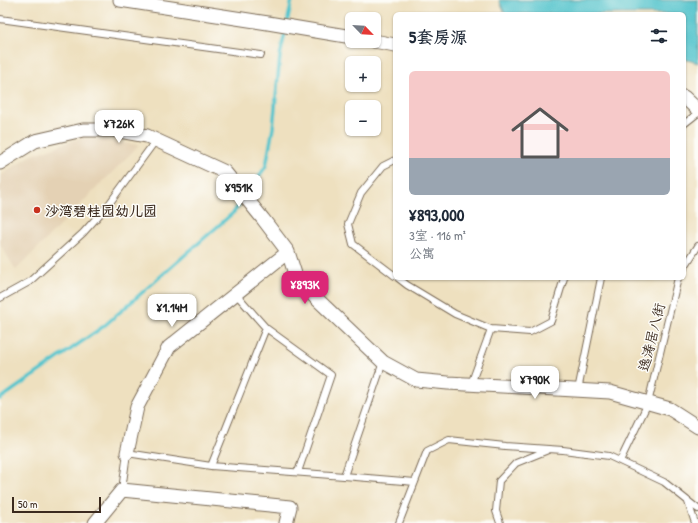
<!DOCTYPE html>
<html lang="zh">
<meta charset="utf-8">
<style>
:root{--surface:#fff;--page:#f6f6f7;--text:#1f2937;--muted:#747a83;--accent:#db2777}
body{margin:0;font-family:"Patrick Hand","LXGW WenKai TC",sans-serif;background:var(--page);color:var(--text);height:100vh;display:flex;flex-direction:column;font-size:15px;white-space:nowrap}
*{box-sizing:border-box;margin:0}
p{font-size:13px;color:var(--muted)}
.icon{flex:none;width:22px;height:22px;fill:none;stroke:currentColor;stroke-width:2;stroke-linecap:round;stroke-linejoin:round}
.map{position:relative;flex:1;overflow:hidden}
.panel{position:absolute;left:393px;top:12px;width:293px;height:268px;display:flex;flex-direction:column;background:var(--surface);border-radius:6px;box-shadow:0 1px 3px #0004}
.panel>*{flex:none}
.needle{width:26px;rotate:115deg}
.tools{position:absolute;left:345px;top:12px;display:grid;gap:8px}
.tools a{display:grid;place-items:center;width:36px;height:36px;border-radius:6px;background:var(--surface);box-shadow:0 1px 3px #0004;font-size:20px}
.scale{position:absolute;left:12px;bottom:10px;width:89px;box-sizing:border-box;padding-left:4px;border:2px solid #3b2a1e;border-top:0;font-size:11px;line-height:14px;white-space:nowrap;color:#3b2a1e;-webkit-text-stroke:3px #fdfcf7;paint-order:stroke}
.price{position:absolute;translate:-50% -34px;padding:0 9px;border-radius:8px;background:#fff;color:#222;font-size:13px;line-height:26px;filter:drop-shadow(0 1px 2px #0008)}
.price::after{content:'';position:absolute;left:50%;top:24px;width:12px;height:9px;margin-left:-6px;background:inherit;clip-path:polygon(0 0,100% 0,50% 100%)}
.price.selected{background:var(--accent);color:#fff}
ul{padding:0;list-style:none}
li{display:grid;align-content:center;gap:8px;height:212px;padding:0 16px}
li span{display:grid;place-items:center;height:124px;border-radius:6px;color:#555}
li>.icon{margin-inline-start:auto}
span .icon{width:72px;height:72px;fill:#fffc;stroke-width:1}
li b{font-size:17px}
h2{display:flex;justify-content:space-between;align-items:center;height:48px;padding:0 16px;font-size:17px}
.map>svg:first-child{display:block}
</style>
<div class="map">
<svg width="698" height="523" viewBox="0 0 698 523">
<rect width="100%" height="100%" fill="#fdfcf7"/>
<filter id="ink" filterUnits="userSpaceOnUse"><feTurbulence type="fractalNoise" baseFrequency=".025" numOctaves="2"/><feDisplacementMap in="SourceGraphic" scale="8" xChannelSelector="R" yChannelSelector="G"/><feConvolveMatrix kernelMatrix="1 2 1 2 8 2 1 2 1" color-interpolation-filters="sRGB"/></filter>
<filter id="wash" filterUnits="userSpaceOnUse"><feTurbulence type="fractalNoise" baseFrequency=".012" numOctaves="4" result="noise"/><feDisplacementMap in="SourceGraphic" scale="16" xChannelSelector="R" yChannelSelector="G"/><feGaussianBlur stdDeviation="0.9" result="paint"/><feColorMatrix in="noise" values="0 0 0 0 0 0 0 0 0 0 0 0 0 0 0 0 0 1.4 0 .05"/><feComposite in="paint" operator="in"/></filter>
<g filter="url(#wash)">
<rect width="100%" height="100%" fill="#eee0bf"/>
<path fill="#e4d1b4" d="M82,137L139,145L16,270L0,244V176L30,156Z"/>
<path fill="#57c5cd" stroke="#497876" d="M499,0H698V63L684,59V14H505Z"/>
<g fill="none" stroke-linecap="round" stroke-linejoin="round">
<path stroke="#57c5cd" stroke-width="3.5" d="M0,399L104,326L234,212L266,166L273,128L280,56L292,0"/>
</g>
</g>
<g filter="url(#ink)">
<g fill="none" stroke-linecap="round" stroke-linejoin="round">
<g stroke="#7a6a56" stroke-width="8">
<path id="lane" d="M0,19L261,55
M684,124L698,113
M395,160L383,166L361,193L348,224L353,244L395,276
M684,268L698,246
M398,278L407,285L455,314L491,329L530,332L551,321L564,278
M236,294L266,328L331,375L298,472
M0,298L29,282L83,233L109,204L156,140
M383,362L344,476L415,482
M471,384L491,329
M578,390L601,278
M620,461L648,403L678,278
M211,466L266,328
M122,490L127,453L211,466L344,476
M688,502L695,523
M399,523L427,451L449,440L505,446L563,450L609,456L664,482L698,509
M500,523L496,511L499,481L516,463L548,450"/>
</g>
<g stroke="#7a6a56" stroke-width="15">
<path id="street" d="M120,0L268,23L352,37
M374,41L395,45
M684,97L698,110
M0,163L35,141L83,130H114L147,136L225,172L263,219L288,252L297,280L383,362L416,380L448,383L610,392L670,409L698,427
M127,453L137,407L169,347L288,252
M95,523L122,490L290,507L286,523"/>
</g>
<use href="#lane" stroke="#fff" stroke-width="6"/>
<use href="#street" stroke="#fff" stroke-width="13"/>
</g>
</g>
<circle fill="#c8321e" stroke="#fdfcf7" stroke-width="1.5" cx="37" cy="210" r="4"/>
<g text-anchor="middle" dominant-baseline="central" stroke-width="3" stroke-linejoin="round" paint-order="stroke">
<g font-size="14" font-weight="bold" fill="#3b2a1e" stroke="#fdfcf7" text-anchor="start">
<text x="45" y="210">沙湾碧桂园幼儿园</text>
</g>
<g font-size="14" fill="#3b2a1e" stroke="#fdfcf7">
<text transform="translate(651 337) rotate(-76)">逸涛居八街</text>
</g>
</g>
</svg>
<div class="tools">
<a><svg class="needle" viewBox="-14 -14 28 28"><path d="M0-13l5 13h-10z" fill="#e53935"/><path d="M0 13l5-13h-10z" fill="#747a83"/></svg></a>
<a>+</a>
<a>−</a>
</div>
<div class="scale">50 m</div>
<b class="price" style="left:119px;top:144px">¥726K</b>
<b class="price" style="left:239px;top:208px">¥951K</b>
<b class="price selected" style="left:305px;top:305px">¥893K</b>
<b class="price" style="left:172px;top:328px">¥1.14M</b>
<b class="price" style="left:535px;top:400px">¥790K</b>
<section class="panel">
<h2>5套房源<svg class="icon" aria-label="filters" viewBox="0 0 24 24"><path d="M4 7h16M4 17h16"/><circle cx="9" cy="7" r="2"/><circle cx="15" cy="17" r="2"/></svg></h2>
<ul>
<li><span style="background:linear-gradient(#f6c9c9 70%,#9aa5b1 0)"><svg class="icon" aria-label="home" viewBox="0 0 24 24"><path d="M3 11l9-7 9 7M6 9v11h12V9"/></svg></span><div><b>¥893,000</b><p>3室 · 116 m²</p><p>公寓</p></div></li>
</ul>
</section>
</div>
